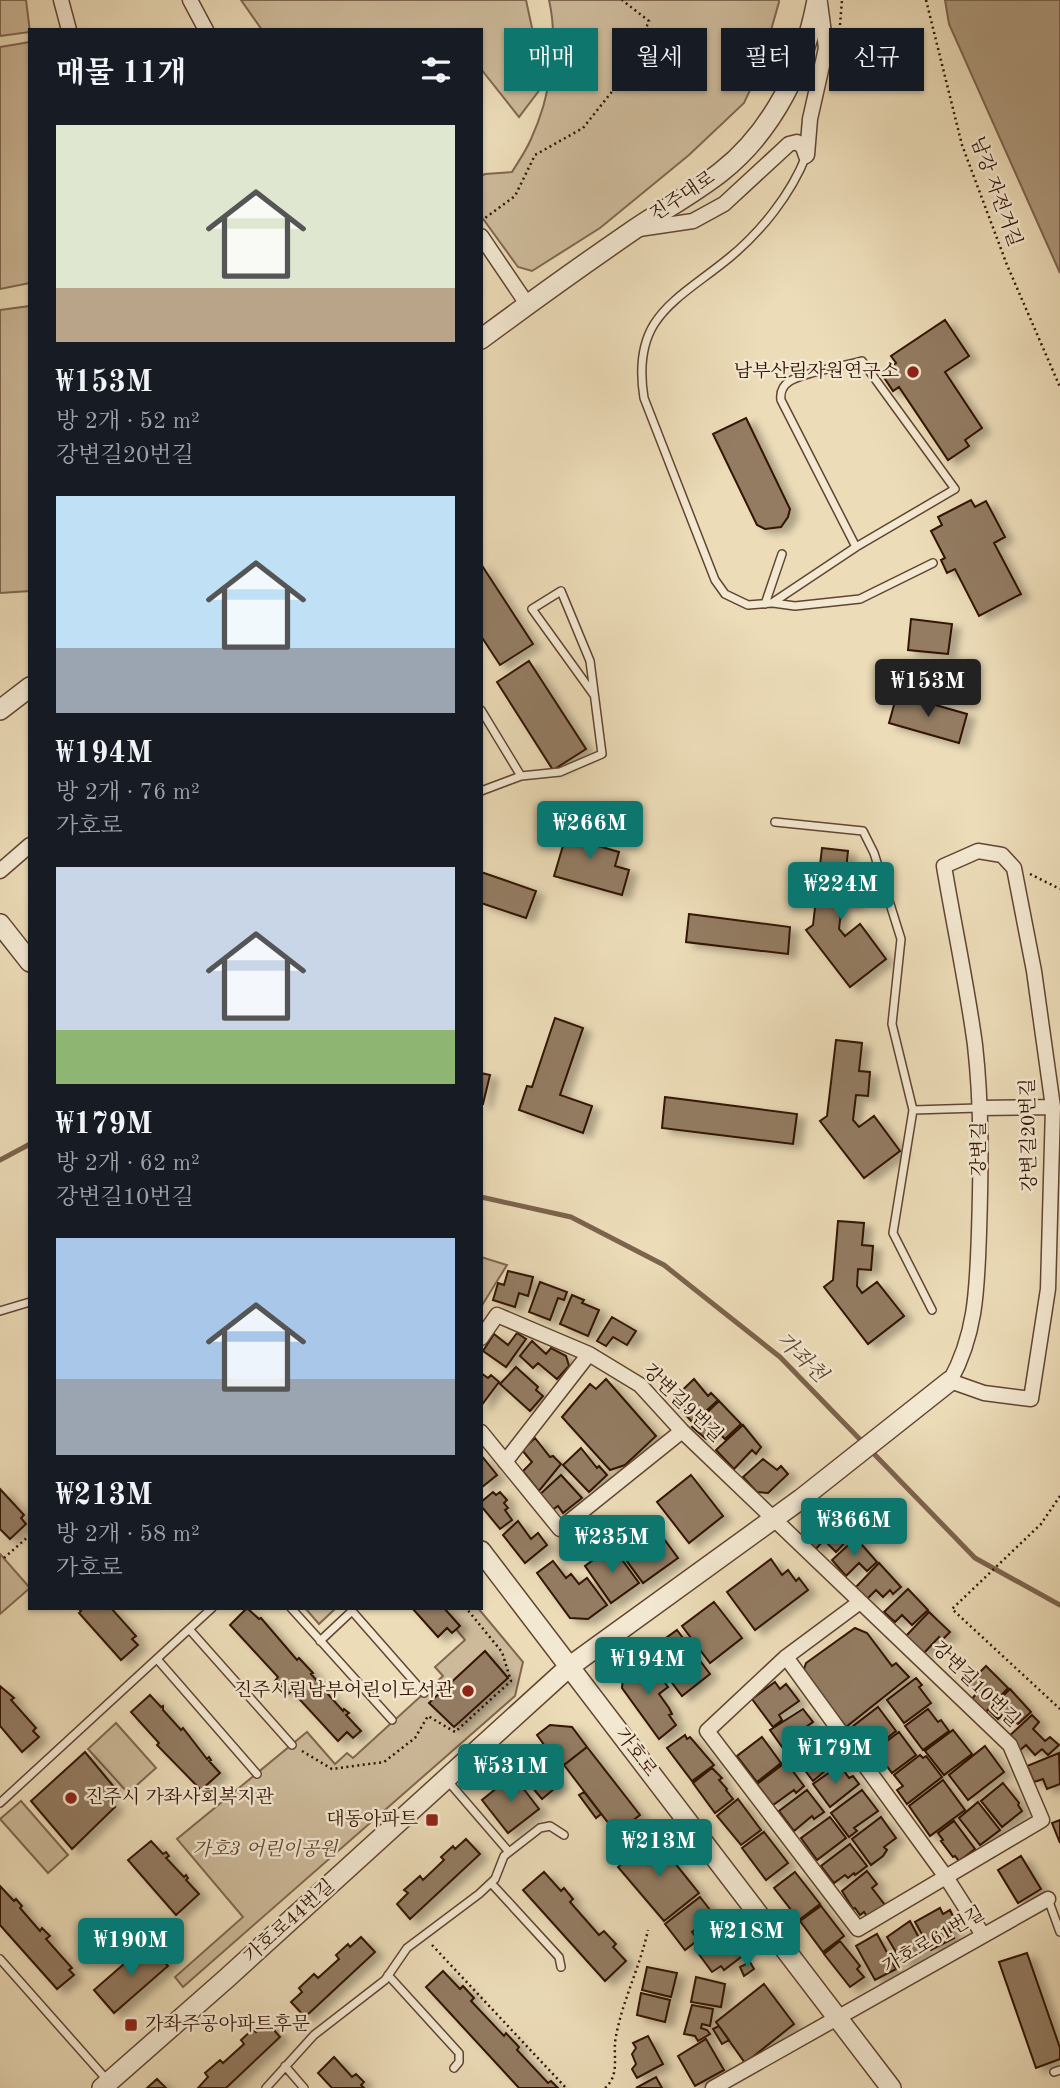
<!DOCTYPE html>
<html lang="ko">
<meta charset="utf-8">
<style>
:root{--surface:#171b24;--page:#20242c;--text:#f1f3f6;--muted:#9ea1a6;--accent:#0f766e}
body{margin:0;font-family:"Old Standard TT","Noto Serif KR",serif;background:var(--page);color:var(--text);height:100vh;display:flex;flex-direction:column;font-size:26px;white-space:nowrap}
*{box-sizing:border-box;margin:0}
p{font-size:23px;color:var(--muted)}
.icon{flex:none;width:38px;height:38px;fill:none;stroke:currentColor;stroke-width:2;stroke-linecap:round;stroke-linejoin:round}
.map{position:relative;flex:1;overflow:hidden}
.sheet{position:absolute;left:28px;top:28px;width:455px;height:1582px;display:flex;flex-direction:column;background:var(--surface);border-radius:0px;box-shadow:0 2px 5px #0004}
.sheet>*{flex:none}
.hud{position:absolute;left:504px;top:28px;width:450px;height:63px;display:flex;gap:14px}
.price{position:absolute;translate:-50% -60px;padding:0 16px;border-radius:7px;background:var(--accent);color:#fff;font-size:23px;line-height:46px;filter:drop-shadow(0 2px 4px #0008)}
.price::after{content:'';position:absolute;left:50%;top:42px;width:21px;height:16px;margin-left:-10px;background:inherit;clip-path:polygon(0 0,100% 0,50% 100%)}
.price.on{background:#222;color:#fff}
ul{padding:0;list-style:none}
li{display:grid;align-content:center;gap:14px;height:371px;padding:0 28px}
li span{display:grid;place-items:center;height:217px;border-radius:0px;color:#555}
li>.icon{margin-inline-start:auto}
span .icon{width:126px;height:126px;fill:#fffc;stroke-width:1}
li b{font-size:30px}
h2{display:flex;justify-content:space-between;align-items:center;height:84px;padding:0 28px;font-size:30px}
.chip{padding:0 24px;border-radius:0px;background:var(--surface);box-shadow:0 2px 5px #0004;font-size:24px;line-height:63px}
.chip.on{background:var(--accent);color:#fff}
.map>svg:first-child{display:block}
</style>
<div class="map">
<svg width="1060" height="2088" viewBox="0 0 1060 2088">
<defs>
<filter id="shadow"><feDropShadow dx="8" dy="4.5" stdDeviation="3.5" flood-color="#0004"/></filter>
</defs>
<rect width="100%" height="100%" fill="#ecdcb8"/>
<filter id="stains"><feTurbulence type="fractalNoise" baseFrequency=".00286" numOctaves="4"/><feColorMatrix values="0 0 0 0 .2 0 0 0 0 .09 0 0 0 0 .02 0 0 0 .5 -.17"/></filter>
<radialGradient id="worn" r=".72"><stop offset=".6" stop-color="#630" stop-opacity="0"/><stop offset="1" stop-color="#630" stop-opacity=".3"/></radialGradient>
<path fill="#cdba9a" stroke="#806650" stroke-width="2" d="M0,0H26L30,32L0,36Z
M241,0H526L544,84L519,117L481,69V30H262Z
M549,0H779V2L760,69L744,103L689,155L600,228L532,271L518,267L481,216V176L485,174L512,172C518,162 526,151 531,139C550,98 559,44 549,0Z
M30,42V283L0,289V47Z
M30,306V591L0,593V310Z
M481,1257L507,1265L481,1307Z
M0,1554L30,1588L0,1614Z
M305,1608H336L319,1624Z
M439,1608H478L523,1662L515,1696L183,1987L175,1977L243,1917L177,1839L307,1732L335,1764L347,1753L353,1758L443,1676L435,1667L465,1640Z
M116,1723L156,1768L128,1793L88,1749Z
M21,1801L68,1855L48,1873L0,1819Z"/>
<path fill="#ad987b" stroke="#7c634c" stroke-width="2" d="M945,0H1060V273L949,24Z"/>
<g fill="none" stroke-linecap="round" stroke-linejoin="round">
<path stroke="#7c634c" stroke-width="5" d="M0,1160L30,1144
M481,1197L571,1217L664,1265L780,1357L975,1558L1060,1605"/>
</g>
<path fill="#937c62" stroke="#331305" stroke-width="2" filter="url(#shadow)" d="M945,320L969,356L945,372L982,428L965,440L969,446L948,460L899,387L893,391L881,373L896,363L891,356Z
M746,418L790,509L788,517L781,527L765,529L757,525L713,434Z
M971,500L975,507L986,501L1005,537L994,543L1021,594L979,616L955,569L947,573L941,560L945,558L931,531L942,525L938,517Z
M481,564L533,644L500,665L481,636Z
M911,619L952,624L948,654L908,650Z
M529,661L586,749L553,770L497,682Z
M897,694L967,714L959,743L889,723Z
M570,822L600,830L595,845L619,852L615,866L629,870L622,895L554,876Z
M822,848L848,851L845,879L856,880L854,905L842,903L839,929L845,936L860,924L886,959L850,987L806,930L813,925Z
M481,872L536,891L526,918L481,903Z
M689,914L790,927L788,954L686,942Z
M555,1018L583,1028L560,1095L592,1106L583,1133L519,1110L527,1086L532,1087Z
M836,1040L862,1043L859,1071L870,1072L868,1096L856,1095L853,1120L859,1127L874,1116L900,1151L864,1178L820,1121L827,1116Z
M481,1073L490,1075L483,1104H481Z
M665,1097L797,1114L793,1144L662,1128Z
M838,1221L864,1223L862,1245L873,1246L871,1270L858,1269L857,1286L862,1293L877,1282L904,1316L868,1344L824,1287L833,1280Z
M508,1271L533,1277L528,1296L519,1293L515,1307L493,1300L498,1283L504,1285Z
M540,1282L567,1292L564,1300L558,1298L550,1320L529,1312Z
M572,1295L584,1300L582,1303L599,1310L588,1336L560,1324Z
M612,1317L636,1331L627,1345L613,1337L606,1346L597,1341Z
M517,1333L526,1339L506,1367L483,1351L494,1334L508,1345Z
M532,1341L546,1354L551,1348L566,1356L569,1366L557,1379L538,1363L533,1368L520,1356Z
M516,1367L538,1387L536,1390L543,1396L530,1411L500,1384Z
M481,1373L488,1378L491,1375L499,1382L481,1406Z
M606,1379L656,1436L625,1465L610,1470L562,1417L590,1384L596,1389Z
M694,1379L708,1396L711,1393L718,1400L693,1423L672,1400Z
M719,1401L741,1424L725,1439L716,1430L706,1439L692,1427Z
M743,1425L761,1447L756,1454L752,1450L734,1469L716,1450Z
M535,1438L550,1457L553,1456L561,1464L539,1491L523,1471L532,1462L522,1450Z
M581,1448L597,1468L599,1466L607,1475L589,1492L563,1465Z
M481,1455L497,1475L481,1488Z
M763,1459L777,1470L781,1466L788,1474L768,1493L757,1492L743,1477Z
M561,1475L582,1498L563,1513L558,1506L551,1511L538,1496Z
M691,1475L723,1516L689,1543L657,1502Z
M0,1489L24,1515L21,1518L26,1524L10,1539L0,1529Z
M493,1492L496,1495L500,1492L507,1500L504,1503L508,1508L505,1510L512,1520L500,1529L481,1506V1502Z
M828,1509L853,1534L836,1552L824,1540L815,1550L805,1539V1526L818,1514L820,1517Z
M518,1521L531,1539L538,1533L547,1545L525,1563L503,1535Z
M653,1524L678,1558L643,1583L618,1549L626,1544L624,1542Z
M856,1538L877,1562L867,1571L859,1563L846,1576L832,1560Z
M612,1546L639,1583L611,1603L585,1566Z
M771,1559L782,1575L788,1570L796,1581L799,1578L808,1590L755,1630L727,1592Z
M553,1561L566,1578L571,1574L579,1584L587,1578L607,1605L588,1619L570,1618L537,1573Z
M879,1563L901,1587L893,1594L890,1590L883,1597L876,1590L866,1600L855,1588Z
M908,1589L928,1610L912,1625L902,1615L895,1622L884,1612Z
M714,1602L742,1638L710,1663L682,1626Z
M78,1608H111L136,1636L132,1639L138,1645L121,1660L79,1613L81,1611Z
M247,1608L259,1619L261,1618L297,1660L299,1658L313,1673L311,1674L324,1689L326,1688L329,1691L326,1692L343,1711L344,1709L349,1713L346,1715L361,1731L353,1738L347,1732L338,1741L292,1691L288,1694L275,1681L278,1677L230,1625Z
M412,1608H444L460,1626L452,1633L447,1628L438,1637Z
M929,1612L950,1632L942,1640L939,1637L923,1654L905,1637Z
M855,1628L867,1633L892,1666L896,1663L909,1677L846,1727L805,1676L804,1669L806,1663Z
M677,1630L710,1674L682,1696L648,1651Z
M485,1651L508,1678L454,1727L429,1703Z
M634,1661L641,1671L651,1664L668,1687L659,1694L669,1708L672,1714L669,1715L676,1725L659,1739L622,1688L624,1668Z
M986,1666L1008,1688L984,1714L970,1701L977,1693L968,1684Z
M916,1678L922,1685L919,1687L931,1703L904,1723L887,1700Z
M775,1682L780,1689L786,1684L799,1701L779,1715L782,1720L773,1727L752,1699Z
M0,1686L14,1698L11,1700L36,1728L33,1731L39,1737L22,1752L0,1726Z
M1010,1689L1031,1712L1018,1724L1004,1713L998,1719L989,1710Z
M150,1695L161,1707L163,1706V1710L181,1730L183,1728L207,1759L209,1757L211,1760L209,1761L220,1773L201,1790L157,1745L159,1743L131,1712Z
M878,1707L896,1731L877,1746L867,1732L856,1741L848,1730Z
M803,1709L813,1722L803,1729L808,1736L797,1743L801,1750L790,1758L770,1730Z
M928,1709L938,1722L941,1720L949,1731L923,1750L905,1726Z
M1032,1715L1039,1722L1033,1729L1045,1741L1050,1737L1059,1745L1048,1755L1042,1749L1035,1755L1026,1745L1018,1752L1007,1738Z
M550,1725L572,1727L587,1747L564,1765L555,1754L552,1756L537,1735Z
M953,1730L972,1754L944,1775L925,1751Z
M899,1732L916,1755L892,1773L875,1750Z
M685,1735L687,1739L690,1737L714,1765L692,1781L667,1748Z
M822,1736L834,1752L827,1757L832,1765L813,1781L795,1757Z
M762,1737L781,1763L757,1782L737,1756Z
M985,1746L1004,1772L968,1800L949,1775Z
M587,1747L640,1815L616,1833L564,1765Z
M85,1752L114,1787L105,1795L115,1807L72,1849L31,1801Z
M1059,1753L1060,1784L1047,1789L1043,1779L1034,1782L1027,1766Z
M920,1755L923,1758L926,1756L942,1777L907,1804L897,1790L903,1786L894,1775Z
M538,1758L560,1784L542,1799L520,1773Z
M786,1762L804,1786L796,1793L794,1790L773,1805L757,1784Z
M840,1765L849,1778L853,1776L859,1784L830,1807L813,1784Z
M712,1768L722,1778L719,1780L727,1789L726,1790L733,1799L715,1813L693,1783Z
M513,1775L539,1809L508,1833L482,1800Z
M943,1780L965,1810L930,1836L909,1806Z
M1003,1783L1019,1803L1018,1805L1022,1811L1002,1827L981,1801Z
M807,1790L824,1812L814,1819L812,1816L794,1831L779,1811Z
M862,1790L878,1811L854,1828L857,1831L849,1837L831,1813Z
M584,1792L601,1814L596,1818L579,1795Z
M738,1799L761,1830L741,1845L717,1816Z
M978,1802L1000,1830L980,1845L959,1818Z
M830,1817L846,1838L817,1860L801,1838Z
M881,1817L896,1838L884,1847L887,1850L883,1856L871,1865L852,1839Z
M1060,1820V1843L1052,1823Z
M954,1821L975,1849L959,1861L955,1856L953,1857L941,1841L943,1840L938,1833Z
M764,1832L788,1863L766,1880L742,1848Z
M654,1837L699,1893L664,1921L618,1867Z
M466,1839L480,1854L410,1919L397,1904L408,1893L404,1890L420,1876L423,1880L444,1860L441,1857L453,1846L455,1849Z
M151,1841L163,1854L166,1852L169,1856L166,1858L184,1877L186,1875L188,1878L186,1880L199,1894L176,1915L128,1860Z
M850,1844L867,1866L855,1875L854,1873L848,1878L845,1875L834,1883L821,1866Z
M1021,1856L1041,1889L1018,1903L998,1870Z
M867,1871L877,1884L872,1888L885,1905L868,1918L864,1912L860,1915L855,1908L853,1909L842,1891Z
M544,1872L561,1891L564,1888L573,1899L570,1902L599,1935L604,1931L616,1944L613,1947L626,1961L605,1981L523,1890Z
M795,1872L820,1904L799,1920L774,1888Z
M0,1886L14,1901L16,1899L22,1906L20,1908L40,1931L42,1928L50,1936L46,1939L72,1968L69,1970L74,1975L57,1989L0,1925Z
M700,1897L714,1915L692,1932L698,1940L685,1950L665,1924Z
M821,1906L844,1936L823,1952L800,1921Z
M940,1908L943,1914L950,1910L957,1925L949,1929L954,1938L931,1950L915,1922Z
M910,1921L926,1951L903,1964L887,1937Z
M725,1926L745,1954L724,1970L721,1966L712,1972L695,1949Z
M877,1934L896,1969L875,1980L856,1946Z
M361,1937L375,1952L305,2017L291,2002L302,1992L299,1988L314,1974L318,1978L339,1959L336,1955L348,1944L350,1947Z
M840,1941L860,1966L857,1969L864,1977L850,1987L824,1954Z
M148,1943L168,1966L114,2013L94,1990Z
M1027,1953L1060,2048V2059L1036,2068L999,1962Z
M750,1962L754,1969L744,1976L740,1967Z
M647,1967L677,1973L671,1997L642,1990Z
M443,1971L460,1989L463,1986L474,1998L471,2001L504,2036L506,2033L519,2047L517,2050L548,2083L551,2081L558,2088H519L426,1987Z
M696,1977L725,1984L721,2007L691,2002Z
M764,1984L794,2024L745,2063L716,2022Z
M641,1993L670,2000L665,2022L637,2015Z
M692,2005L713,2009L710,2026L702,2024L701,2028L707,2030L710,2034L698,2041L695,2036L684,2034Z
M267,2022L280,2037L226,2088H198L208,2077L205,2073L220,2060L223,2063L244,2044L241,2040L253,2029L256,2032Z
M719,2026L729,2040L722,2044L713,2029Z
M648,2036L663,2064L637,2078L632,2069L636,2064L632,2054L636,2048L633,2043Z
M706,2039L724,2070L695,2086L678,2056Z
M334,2057L352,2077L356,2074L364,2082L361,2085L364,2088H332L318,2073Z
M656,2077L662,2088H636Z
M157,2079L166,2088H147Z"/>
<g fill="none" stroke-linecap="round" stroke-linejoin="round">
<g stroke="#614532" stroke-width="10">
<path id="service" d="M806,156C791,194 761,232 729,258C675,302 631,317 644,398L715,580L725,594L748,605L772,603L856,547L955,489L862,361C844,366 805,372 790,381C782,386 780,392 781,400L856,547
M773,603L795,606L860,599L933,563
M765,604L782,554
M481,710L521,776L481,791
M521,776L560,772L602,754L590,661L561,591L532,609L594,695
M775,822L863,831L874,853L901,939L892,1024L913,1110L893,1233L932,1310
M913,1110L978,1108
M0,1311L30,1302
M291,1608L392,1720
M189,1629L292,1745
M320,1641L352,1611L424,1693
M157,1659L257,1774
M447,1780L509,1852
M0,1803L212,1608
M491,1883L559,1957L561,1967
M1048,1899L1060,1932
M0,1959L108,2081
M388,1975L459,2053V2062L454,2068
M285,2066L304,2088
M1054,2072L1060,2070
M266,2088L314,2035L385,1980L407,1948L479,1894L495,1879L504,1856L540,1828L550,1826L564,1835"/>
</g>
<g stroke="#614532" stroke-width="17">
<path id="minor" d="M61,0L69,30
M190,0L206,30
M807,155L810,119L826,48L820,3
M639,229L693,221L724,204L789,144L797,142L803,147L806,156
M481,236L527,304
M978,851L1002,855L1014,868L1034,971L1053,1107L1048,1289L1031,1399L984,1393L950,1381C977,1332 977,1286 979,1232C981,1170 982,1107 975,1045C967,985 954,926 944,866Z
M0,871L30,845
M979,1108L1053,1107
M481,1338L497,1315L589,1354L640,1385L682,1431L1010,1745L1042,1820L858,1929L707,1731L786,1657L860,1602
M481,1432L560,1529L682,1431
M505,1462L589,1354
M786,1657L946,1877L983,1935
M713,2088L1048,1899"/>
</g>
<g stroke="#614532" stroke-width="22">
<path id="tertiary" d="M481,339C531,302 581,266 632,231C661,211 693,194 721,172C774,130 805,65 817,0
M0,710L30,687
M0,924L30,962
M481,1551L891,2088
M102,2088L227,1978L569,1667L801,1499L950,1381"/>
</g>
<path stroke="#331305" stroke-width="2.5" stroke-dasharray="2 3.5" stroke-linecap="butt" d="M926,0L962,145L1007,265L1060,387
M840,25L842,0
M481,221L515,196L535,155L583,128L626,74L649,21L622,0
M1030,874L1060,889
M1060,1496L1041,1524L952,1609L1060,1709
M4,1558L30,1535
M302,1751L332,1769L384,1762L415,1738L428,1716L455,1732L511,1681L502,1652L466,1608
M432,1945L566,2088
M605,2088C621,2074 612,2055 616,2036C623,1999 640,1967 648,1930"/>
<use href="#service" stroke="#f3e8d1" stroke-width="7"/>
<use href="#minor" stroke="#f3e8d1" stroke-width="14"/>
<use href="#tertiary" stroke="#f3e8d1" stroke-width="19"/>
</g>
<g fill="#8f2418" stroke="#f3e8d1" stroke-width="2.5">
<circle cx="913" cy="372" r="7"/>
<circle cx="468" cy="1691" r="7"/>
<circle cx="71" cy="1798" r="7"/>
<rect x="425" y="1813" width="14" height="14" rx="3.5"/>
<rect x="124" y="2018" width="14" height="14" rx="3.5"/>
</g>
<g text-anchor="middle" dominant-baseline="central" stroke-width="5" stroke-linejoin="round" paint-order="stroke">
<g font-size="19" fill="#331305" stroke="#f3e8d1">
<text transform="translate(995 192) rotate(70)">남강 자전거길</text>
<text transform="translate(683 197) rotate(-34)">진주대로</text>
<text transform="translate(1030 1135) rotate(-91)">강변길20번길</text>
<text transform="translate(980 1149) rotate(-90)">강변길</text>
<text transform="translate(682 1404) rotate(44)">강변길9번길</text>
<text transform="translate(975 1685) rotate(44)">강변길10번길</text>
<text transform="translate(635 1753) rotate(53)">가호로</text>
<text transform="translate(290 1922) rotate(-42)">가호로44번길</text>
<text transform="translate(934 1941) rotate(-30)">가호로61번길</text>
</g>
<g font-size="19" fill="#331305" stroke="#f3e8d1" text-anchor="end">
<text x="899" y="372">남부산림자원연구소</text>
<text x="454" y="1691">진주시립남부어린이도서관</text>
<text x="85" y="1798" text-anchor="start">진주시 가좌사회복지관</text>
<text x="418" y="1820">대동아파트</text>
<text x="145" y="2025" text-anchor="start">가좌주공아파트후문</text>
</g>
<g font-size="19" font-style="italic" fill="#614532" stroke="#f3e8d1">
<text x="265" y="1850">가호3 어린이공원</text>
</g>
<g font-size="21" font-style="italic" fill="#644834" stroke="#f3e8d1">
<text transform="translate(801 1358) rotate(44)">가좌천</text>
</g>
</g>
<rect width="100%" height="100%" filter="url(#stains)"/>
<rect width="100%" height="100%" fill="url(#worn)"/>
</svg>
<b class="price on" style="left:928px;top:719px">₩153M</b>
<b class="price" style="left:590px;top:861px">₩266M</b>
<b class="price" style="left:841px;top:922px">₩224M</b>
<b class="price" style="left:854px;top:1558px">₩366M</b>
<b class="price" style="left:612px;top:1575px">₩235M</b>
<b class="price" style="left:648px;top:1697px">₩194M</b>
<b class="price" style="left:835px;top:1786px">₩179M</b>
<b class="price" style="left:511px;top:1804px">₩531M</b>
<b class="price" style="left:659px;top:1879px">₩213M</b>
<b class="price" style="left:747px;top:1969px">₩218M</b>
<b class="price" style="left:131px;top:1978px">₩190M</b>
<div class="hud">
<a class="chip on">매매</a>
<a class="chip">월세</a>
<a class="chip">필터</a>
<a class="chip">신규</a>
</div>
<section class="sheet">
<h2>매물 11개<svg class="icon" aria-label="filters" viewBox="0 0 24 24"><path d="M4 7h16M4 17h16"/><circle cx="9" cy="7" r="2"/><circle cx="15" cy="17" r="2"/></svg></h2>
<ul>
<li><span style="background:linear-gradient(#dfe7d0 75%,#b9a48a 0)"><svg class="icon" aria-label="home" viewBox="0 0 24 24"><path d="M3 11l9-7 9 7M6 9v11h12V9"/></svg></span><div><b>₩153M</b><p>방 2개 · 52 m²</p><p>강변길20번길</p></div></li>
<li><span style="background:linear-gradient(#bfe0f5 70%,#9aa5b1 0)"><svg class="icon" aria-label="home" viewBox="0 0 24 24"><path d="M3 11l9-7 9 7M6 9v11h12V9"/></svg></span><div><b>₩194M</b><p>방 2개 · 76 m²</p><p>가호로</p></div></li>
<li><span style="background:linear-gradient(#c9d6e8 75%,#8fb573 0)"><svg class="icon" aria-label="home" viewBox="0 0 24 24"><path d="M3 11l9-7 9 7M6 9v11h12V9"/></svg></span><div><b>₩179M</b><p>방 2개 · 62 m²</p><p>강변길10번길</p></div></li>
<li><span style="background:linear-gradient(#a9c7e8 65%,#9aa5b1 0)"><svg class="icon" aria-label="home" viewBox="0 0 24 24"><path d="M3 11l9-7 9 7M6 9v11h12V9"/></svg></span><div><b>₩213M</b><p>방 2개 · 58 m²</p><p>가호로</p></div></li>
</ul>
</section>
</div>
